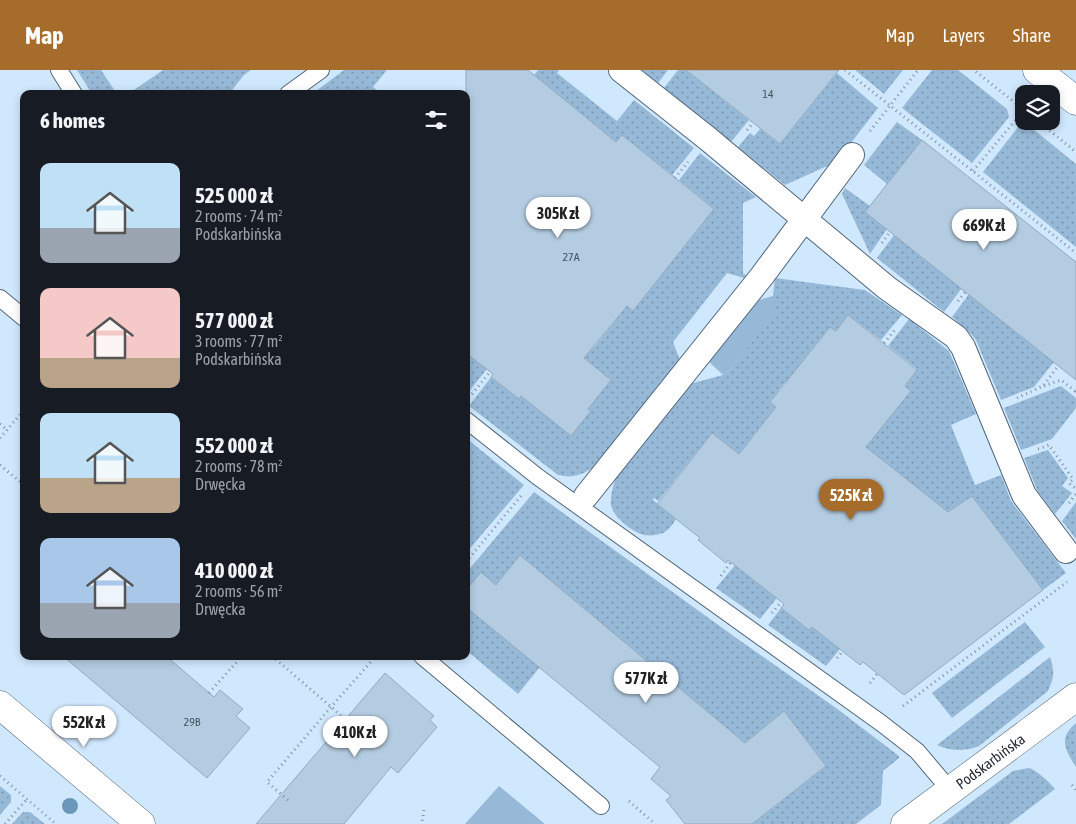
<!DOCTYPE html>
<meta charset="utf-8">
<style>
:root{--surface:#171b24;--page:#20242c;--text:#f1f3f6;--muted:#9ea1a6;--accent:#a66c2c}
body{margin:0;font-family:"Asap Condensed",sans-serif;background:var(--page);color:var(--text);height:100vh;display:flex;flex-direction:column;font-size:19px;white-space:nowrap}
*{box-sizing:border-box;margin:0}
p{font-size:16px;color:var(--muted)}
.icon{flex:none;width:28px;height:28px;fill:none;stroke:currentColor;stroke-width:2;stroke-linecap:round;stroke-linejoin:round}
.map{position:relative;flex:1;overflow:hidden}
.drawer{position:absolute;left:20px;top:20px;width:450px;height:570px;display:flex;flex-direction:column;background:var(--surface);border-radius:10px;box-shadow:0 2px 8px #0003}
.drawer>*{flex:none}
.fabs{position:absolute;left:1015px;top:15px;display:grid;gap:10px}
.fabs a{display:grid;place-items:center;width:45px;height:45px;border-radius:10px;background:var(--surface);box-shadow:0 2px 8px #0003;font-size:25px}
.price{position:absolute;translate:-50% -42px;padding:0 11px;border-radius:18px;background:#fff;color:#222;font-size:16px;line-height:32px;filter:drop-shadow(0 1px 2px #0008)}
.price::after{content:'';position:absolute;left:50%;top:30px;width:15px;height:11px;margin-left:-8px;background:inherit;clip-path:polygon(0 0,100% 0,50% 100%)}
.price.selected{background:var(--accent);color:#fff}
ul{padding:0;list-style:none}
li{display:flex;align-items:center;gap:15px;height:125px;padding:0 20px}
li span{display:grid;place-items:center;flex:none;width:140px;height:100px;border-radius:10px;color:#555}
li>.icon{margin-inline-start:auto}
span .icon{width:60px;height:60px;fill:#fffc;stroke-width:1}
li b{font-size:21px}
h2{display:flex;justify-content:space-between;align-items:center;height:60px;padding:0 20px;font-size:21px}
header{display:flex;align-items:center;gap:30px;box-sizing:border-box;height:70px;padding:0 25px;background:var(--accent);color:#fff}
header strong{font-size:24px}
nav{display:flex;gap:28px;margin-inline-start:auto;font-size:18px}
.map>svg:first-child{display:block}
</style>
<header>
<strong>Map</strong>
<nav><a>Map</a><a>Layers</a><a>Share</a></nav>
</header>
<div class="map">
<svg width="1076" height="754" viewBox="0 0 1076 754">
<defs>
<pattern id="grass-dots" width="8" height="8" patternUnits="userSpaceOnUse" patternTransform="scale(1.25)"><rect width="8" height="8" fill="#97b9d8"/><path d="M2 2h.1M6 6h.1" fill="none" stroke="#7b97b0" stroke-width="1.8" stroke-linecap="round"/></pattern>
</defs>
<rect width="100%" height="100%" fill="#d0e8fe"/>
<path fill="url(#grass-dots)" d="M77,0H101L117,24H92Z
M163,0H251L244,5L229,24H128Z
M344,0H387L373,17L380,23L379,24H312Z
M538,0H559L557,3L617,51L634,30L694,78L672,105L622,65L616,72L534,5Z
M642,0H668L658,13Z
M678,0H686L749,50L731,72L664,18Z
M855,0H903L884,24Z
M932,0H958L1007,39L1009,47L972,93L902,38Z
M837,3L878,38L833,96L825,97L785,115L738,77L750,63L754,66L760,59L780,74Z
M897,52L922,70L887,114L864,95Z
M1027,54L1076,94V177L983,102L1019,56Z
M700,83L756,127L743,133V204L747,205L744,208L727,203L673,272L680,290L597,395C584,404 574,409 558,405L469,336L491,307L519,329L521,326L591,341L588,339L611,310L582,286L594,277L627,236L633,241L714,139L679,110Z
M845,118L870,136L887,159L870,184L842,124Z
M894,165L962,218L944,242L877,188Z
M775,208L865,220L902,245L881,270L848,245L836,261L830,257L804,289L792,317L785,312L770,332L776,337L739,384L712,363L658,431L654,428L653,430L676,449C673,454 669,460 663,463C658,465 650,466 644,465C632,462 613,447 611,435C610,425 614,413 617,404L689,314L723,305L730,300L773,243V226Z
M969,224L1054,292L1034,317L1001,330L976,270L971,264L952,247Z
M909,249L949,281L976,344L951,355L975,415L1001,405L1011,431L1066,503L1043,520L972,426L948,442L865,377L911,321L905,316L917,299L888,276Z
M466,283L487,299L466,325Z
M1061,316L1076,328V338L1052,369L1021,380L1004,338Z
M466,368L524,415L466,483Z
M1048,380L1068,408L1062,416L1072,423L1055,444L1038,422L1024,388Z
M534,422L735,567L836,638L899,686V688L883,701L881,735L856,754H752L826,696L784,641L745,673L520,485L496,515L481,503L466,520V503Z
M1076,432V469L1062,451Z
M735,495L777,528L760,549L716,518Z
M466,537L540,597L518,624L466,580Z
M781,538L809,560L812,557L840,579L826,596L768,555Z
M1025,552L1045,577L952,648L932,623Z
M1050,587C1055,602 1054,607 1048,621L979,676C965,682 950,681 937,675Z
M1076,653V697C1065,680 1058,668 1076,653Z
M1030,698C1041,704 1047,710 1055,719L1009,754H942L1013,701L1023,699Z
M0,716L11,725V732L0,745Z
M23,742H30L45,754H12Z"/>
<path fill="#97b9d8" d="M773,226L774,243L730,300L723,305L708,291L755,231Z
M499,716L545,754H465Z"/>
<path fill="#b4cce1" stroke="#92a9be" d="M466,0H528L616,72L622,65L714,139L633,241L627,236L584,288L611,310L588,339L591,341L571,366L521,326L519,329L491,307L493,304L466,283Z
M686,0H839L780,74Z
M922,70L1076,192V310L865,142Z
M848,245L917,300L905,316L911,321L866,377L948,442L972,426L1043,520L904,625L863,592L860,595L812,557L809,560L781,538L784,534L728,490L726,493L698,470L700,468L657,434L712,363L739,384L776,337L770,332L830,257L836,261Z
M520,485L745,673L784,641L826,696L752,754H685L666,730L671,726L651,709L660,697L466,537V520L481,502L496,515Z
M63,586H166L214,627L220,620L243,639L236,646L250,658L207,708Z
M385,603L434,646L430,650L437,657L398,703L391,697L344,754H256Z"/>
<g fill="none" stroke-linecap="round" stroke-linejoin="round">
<g stroke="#506578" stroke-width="18">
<path id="service" d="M59,0L74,24
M288,24L321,0
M0,228L24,248
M466,350L538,407L881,653L917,681L950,720
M422,586L601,736"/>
</g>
<g stroke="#506578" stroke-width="26">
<path id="pedestrian" d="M621,0L707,68L887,218L956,267L963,277L1024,425L1066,481
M586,426L762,206L852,85"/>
</g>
<g stroke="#506578" stroke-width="29">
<g id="minor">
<path d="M1037,0L1076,31"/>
<path d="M0,635L141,754"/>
<path id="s1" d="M905,754L1076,627"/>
</g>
</g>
<path stroke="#8091a1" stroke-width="3" stroke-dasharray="1 4" stroke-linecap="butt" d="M845,0L1076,183
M1038,51L1076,82
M747,60L753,53
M870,61L918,0
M973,101L1024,40L974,0
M675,108L688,92
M882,173L890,162
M958,231L966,221
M884,273L895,260
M1044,316L1061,310L1075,321L1076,320
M472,324L490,302
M1017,328L1043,316L1058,296
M0,354L7,360
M0,368L24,340
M1038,379L1049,375L1073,409L1069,413L1076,419
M0,395L24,415
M1069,433L1076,424
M466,492L521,426
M721,506L731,492
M772,543L781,532
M272,586L352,655
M837,588L843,581
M870,613L877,604
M209,623L242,586
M903,636L1067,512
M0,706L56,754
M1072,715L1076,720
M288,730L267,712L331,637L376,586
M629,731L654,753V754
M424,740L422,752L424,754
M5,754L27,729"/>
<use href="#service" stroke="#fff" stroke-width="16"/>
<use href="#pedestrian" stroke="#fff" stroke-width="24"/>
<use href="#minor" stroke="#fff" stroke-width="28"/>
</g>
<circle fill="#6a97ba" cx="70" cy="736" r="8"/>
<g text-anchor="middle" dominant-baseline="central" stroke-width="5" stroke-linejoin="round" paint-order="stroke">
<g font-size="12" fill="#485561">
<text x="768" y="24">14</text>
<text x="571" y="187">27A</text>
<text x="192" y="652">29B</text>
</g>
<g font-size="15" fill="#242d36" stroke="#d0e8fe">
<text stroke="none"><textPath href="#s1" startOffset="106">Podskarbińska</textPath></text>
</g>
</g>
</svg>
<div class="fabs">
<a><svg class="icon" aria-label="layers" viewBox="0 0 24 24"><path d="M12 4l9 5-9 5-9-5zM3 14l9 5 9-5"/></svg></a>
</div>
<b class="price" style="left:558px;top:169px">305K zł</b>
<b class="price" style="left:984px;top:181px">669K zł</b>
<b class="price selected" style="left:851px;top:451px">525K zł</b>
<b class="price" style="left:646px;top:634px">577K zł</b>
<b class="price" style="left:84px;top:678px">552K zł</b>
<b class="price" style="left:355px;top:688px">410K zł</b>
<section class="drawer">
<h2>6 homes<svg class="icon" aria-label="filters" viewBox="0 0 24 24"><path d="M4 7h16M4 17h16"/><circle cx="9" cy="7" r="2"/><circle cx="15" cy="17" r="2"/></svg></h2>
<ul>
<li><span style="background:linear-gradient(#bfe0f5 65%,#9aa5b1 0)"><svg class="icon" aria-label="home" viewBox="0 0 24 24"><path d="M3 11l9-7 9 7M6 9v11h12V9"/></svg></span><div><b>525 000 zł</b><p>2 rooms · 74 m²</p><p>Podskarbińska</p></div></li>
<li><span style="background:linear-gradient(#f6c9c9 70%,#b9a48a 0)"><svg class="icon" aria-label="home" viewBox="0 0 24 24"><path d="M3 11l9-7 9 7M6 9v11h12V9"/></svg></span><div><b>577 000 zł</b><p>3 rooms · 77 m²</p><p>Podskarbińska</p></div></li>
<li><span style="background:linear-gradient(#bfe0f5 65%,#b9a48a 0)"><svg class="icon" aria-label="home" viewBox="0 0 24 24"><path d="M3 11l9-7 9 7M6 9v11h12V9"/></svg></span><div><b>552 000 zł</b><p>2 rooms · 78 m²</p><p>Drwęcka</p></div></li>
<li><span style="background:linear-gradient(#a9c7e8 65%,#9aa5b1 0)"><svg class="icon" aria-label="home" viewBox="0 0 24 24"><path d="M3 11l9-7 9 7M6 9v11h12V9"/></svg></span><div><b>410 000 zł</b><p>2 rooms · 56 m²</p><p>Drwęcka</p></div></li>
</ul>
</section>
</div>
